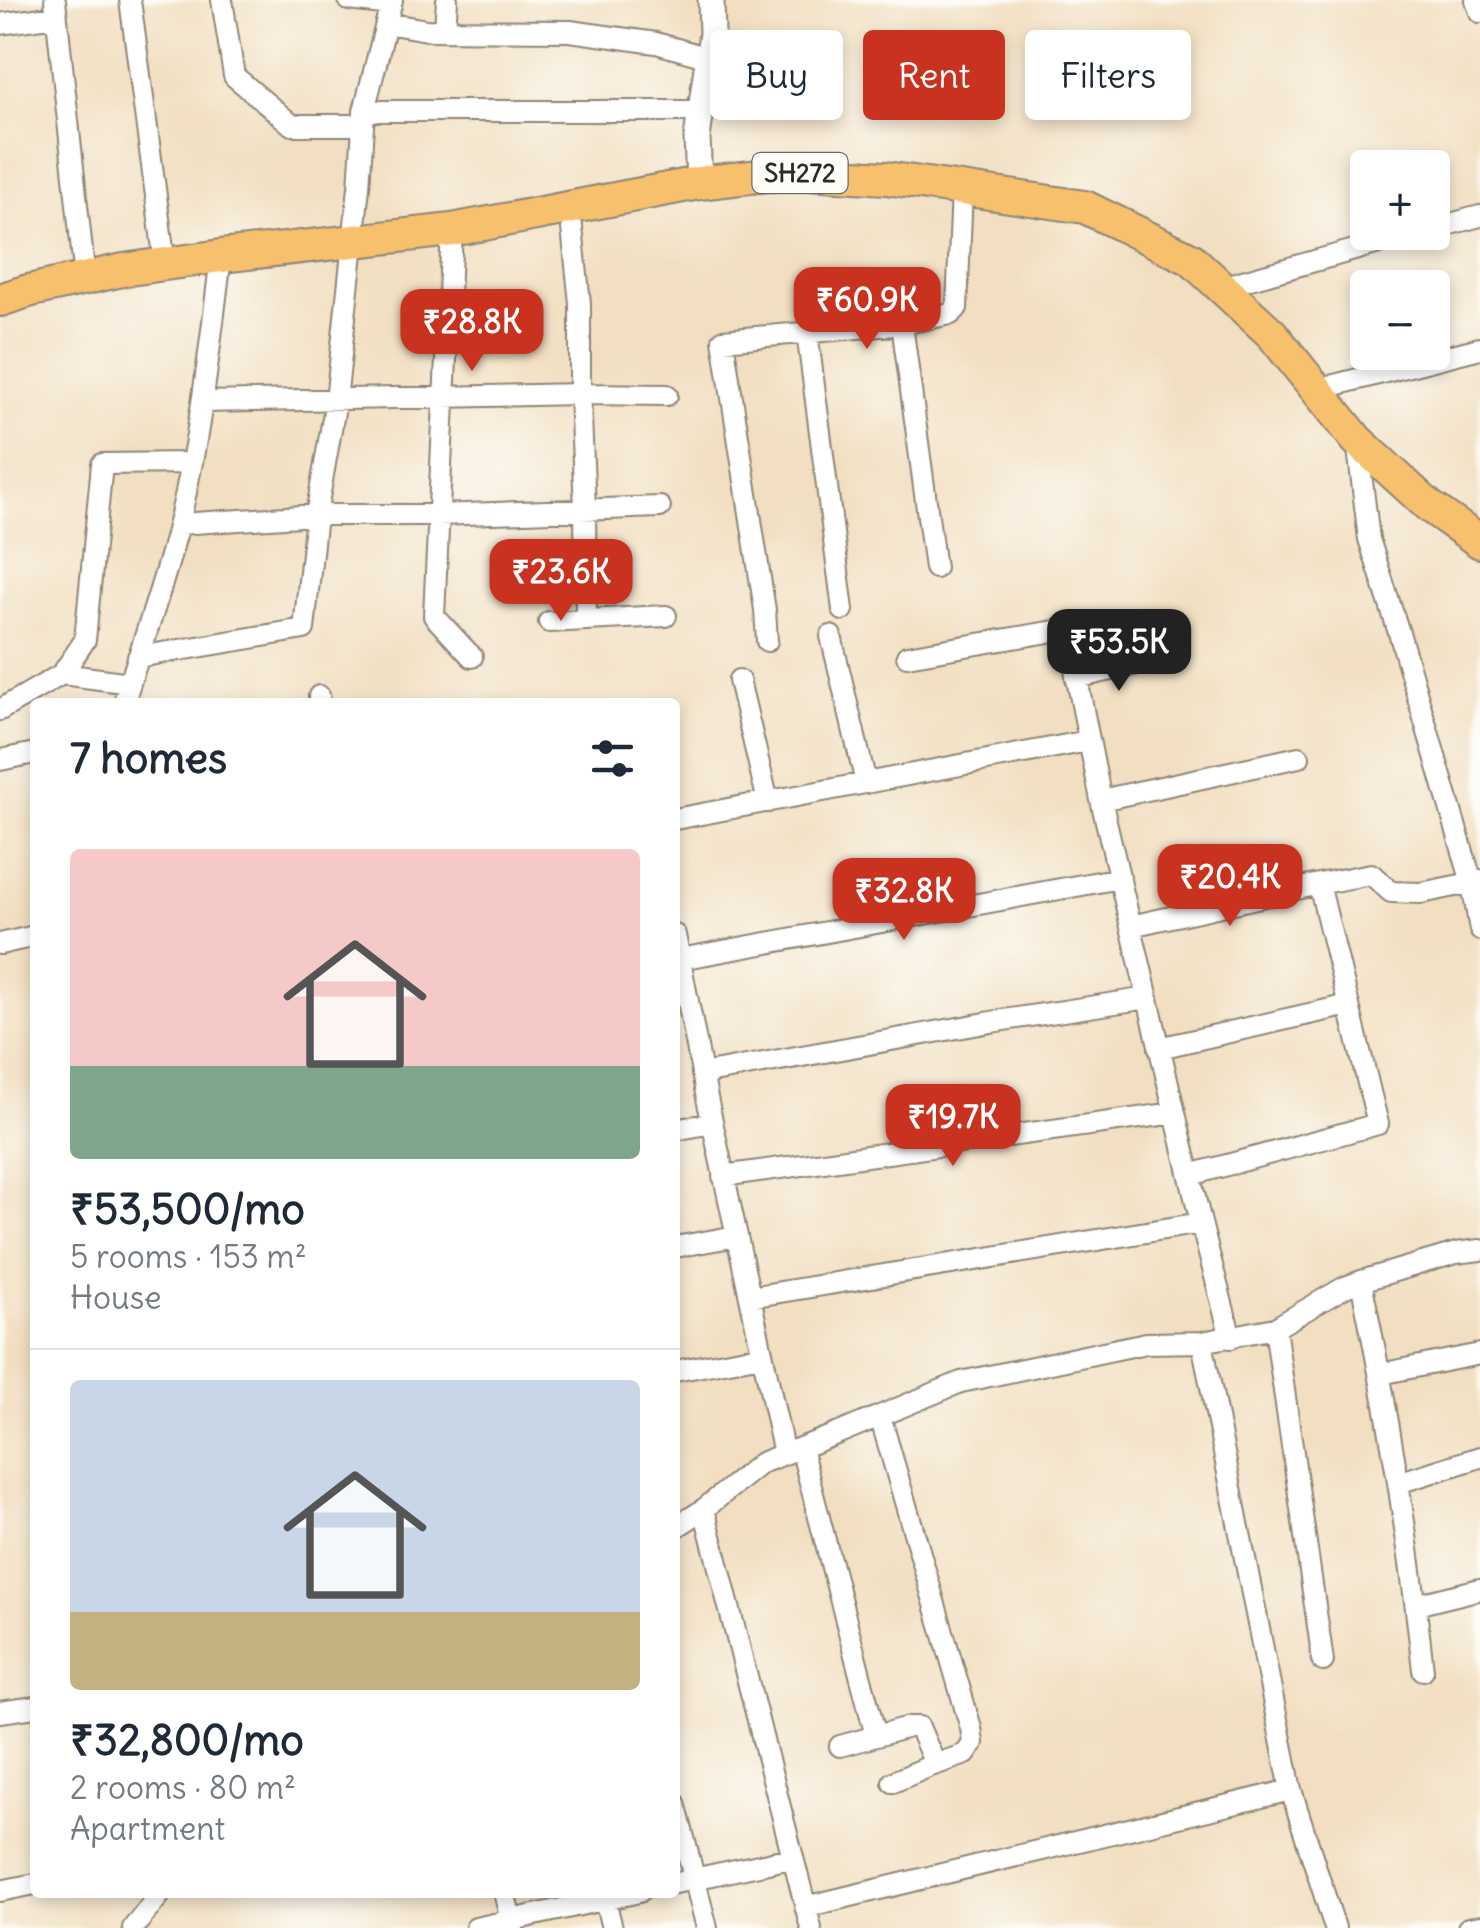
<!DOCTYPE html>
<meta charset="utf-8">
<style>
:root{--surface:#fff;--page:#f6f6f7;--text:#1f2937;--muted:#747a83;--line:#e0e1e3;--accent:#c8321e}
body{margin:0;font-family:Delius,sans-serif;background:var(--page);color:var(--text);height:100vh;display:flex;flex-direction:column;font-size:38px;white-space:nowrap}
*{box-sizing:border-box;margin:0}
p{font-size:32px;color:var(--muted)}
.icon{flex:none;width:55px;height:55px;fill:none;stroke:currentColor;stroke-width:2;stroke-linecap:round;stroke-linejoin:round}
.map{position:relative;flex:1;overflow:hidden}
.details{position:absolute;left:30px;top:698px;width:650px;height:1200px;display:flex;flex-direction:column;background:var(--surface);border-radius:10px;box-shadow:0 5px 15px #0003}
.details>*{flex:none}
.top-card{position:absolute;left:710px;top:30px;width:620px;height:90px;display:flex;gap:20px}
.tools{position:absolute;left:1350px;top:150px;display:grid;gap:20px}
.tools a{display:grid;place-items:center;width:100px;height:100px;border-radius:10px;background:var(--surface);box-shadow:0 5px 15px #0003;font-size:50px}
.price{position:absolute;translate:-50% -85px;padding:0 22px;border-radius:20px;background:var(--accent);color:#fff;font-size:32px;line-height:65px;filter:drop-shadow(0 2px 5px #0008)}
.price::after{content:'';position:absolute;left:50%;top:60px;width:30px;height:22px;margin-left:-15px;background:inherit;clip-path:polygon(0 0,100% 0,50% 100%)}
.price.selected{background:#222;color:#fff}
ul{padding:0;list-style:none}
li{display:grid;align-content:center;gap:20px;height:530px;padding:0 40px}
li+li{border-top:2px solid var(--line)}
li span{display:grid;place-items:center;height:310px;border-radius:10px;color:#555}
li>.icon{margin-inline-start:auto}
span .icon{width:180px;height:180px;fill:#fffc;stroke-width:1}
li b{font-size:42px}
h2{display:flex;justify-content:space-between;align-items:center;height:120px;padding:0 40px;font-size:42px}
.pill{padding:0 35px;border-radius:10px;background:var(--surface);box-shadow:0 5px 15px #0003;font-size:35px;line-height:90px}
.pill.selected{background:var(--accent);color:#fff}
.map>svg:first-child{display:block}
</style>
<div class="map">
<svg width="1480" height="1928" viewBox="0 0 1480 1928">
<rect width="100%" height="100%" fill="#fdfcf7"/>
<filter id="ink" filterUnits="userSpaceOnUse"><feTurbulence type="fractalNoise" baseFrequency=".01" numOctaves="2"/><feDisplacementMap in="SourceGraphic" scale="20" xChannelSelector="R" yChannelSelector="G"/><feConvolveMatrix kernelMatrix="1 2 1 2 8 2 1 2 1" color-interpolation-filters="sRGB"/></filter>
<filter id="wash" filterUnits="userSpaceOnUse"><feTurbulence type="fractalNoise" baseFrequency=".0048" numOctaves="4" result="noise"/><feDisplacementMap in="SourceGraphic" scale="40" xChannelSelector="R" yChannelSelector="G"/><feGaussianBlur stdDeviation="2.25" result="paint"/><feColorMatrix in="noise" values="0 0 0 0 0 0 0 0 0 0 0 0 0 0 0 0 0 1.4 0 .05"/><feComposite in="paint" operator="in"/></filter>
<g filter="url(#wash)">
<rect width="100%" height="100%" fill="#f2dfc1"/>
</g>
<g filter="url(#ink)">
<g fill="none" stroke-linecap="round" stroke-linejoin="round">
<g stroke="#8e8576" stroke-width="24">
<path id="minor" d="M55,0L85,279
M130,0L165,264
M222,0L234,76L292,125H363
M349,0L391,5
M1476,0L1480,12
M386,23L427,30L570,31L656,43L709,58
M0,24L56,16
M445,30L447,0
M364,111H701
M570,209L580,303V394L585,509L586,620L666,616
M1432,229L1480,216
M452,230L434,616L472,657
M1221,287L1419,232
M902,324L935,568
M807,332L843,610
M1315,390L1480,348
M203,402L580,394L667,395
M1357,440L1369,539L1400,636L1472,883L1480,930
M179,524L316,515H438L660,507
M549,622L586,620
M831,636L866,783
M767,641L765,610L723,340L902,324L951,314L957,308L962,190
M907,656L1061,630L1068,634L1101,800L1201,1223L1231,1338
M138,657L304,629L316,515L336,401L359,187L364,111L392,0
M62,674L130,683
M1076,678L1151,661
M739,680L768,802
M319,696L320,702
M124,702C142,644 163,587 178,527C200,438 210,347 221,256
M0,710L62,674L85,640L102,464L191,463
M0,760L35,753
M1101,800L1299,757
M675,819L1088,741
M1131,926L1319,884
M675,935L707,1098L784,1454
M0,944L35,936
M680,959L1120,878
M1159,1048L1349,1005
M702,1074L991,1022L1148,998
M675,1130L712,1123
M1190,1175L1378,1124L1319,884L1371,874L1391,892L1421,893L1480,881
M723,1176L1175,1113
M675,1247L737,1236
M1361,1281C1388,1410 1409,1540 1423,1670
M750,1297L1201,1223
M1275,1328L1323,1661
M1202,1342L1291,1790L1335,1928
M675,1371L762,1355
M1380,1374L1480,1354
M880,1416L971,1728L973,1743L966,1754L928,1767L893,1782
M801,1448L876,1736
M1398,1483L1480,1457
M704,1509L811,1928
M675,1528L704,1509L761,1463L839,1433L961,1382L1146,1343L1202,1342L1275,1328L1345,1287L1361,1281L1456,1253L1480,1250
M1416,1605L1480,1589
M0,1712L35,1707
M840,1746L909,1727H919L935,1764
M675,1803L707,1928
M675,1883L791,1858
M0,1891L35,1884
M504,1892L513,1928
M603,1892L612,1928
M805,1907L1291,1790
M133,1928L162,1892
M476,1928L639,1892
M1468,1928L1480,1926"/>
</g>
<g stroke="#8e8576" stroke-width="29">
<path id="tertiary" d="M699,183L697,138L712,33L711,0"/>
</g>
<g stroke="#8e8576" stroke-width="36">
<path id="primary" d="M0,300L28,291L123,270L221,256L452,230L699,183L792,172L886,178L1085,207L1191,259L1272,334L1357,440L1429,506L1480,542"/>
</g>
<use href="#minor" stroke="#fff" stroke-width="20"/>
<use href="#tertiary" stroke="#fff" stroke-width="25"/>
<use href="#primary" stroke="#f7c06c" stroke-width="32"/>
</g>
</g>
<g text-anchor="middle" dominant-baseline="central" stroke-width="8" stroke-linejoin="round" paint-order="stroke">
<rect fill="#fdfcf7" stroke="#6a6a68" stroke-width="2.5" x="752.5" y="153" width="95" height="40" rx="8"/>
<g font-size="25" font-weight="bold" fill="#2b2b2b">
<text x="800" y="173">SH272</text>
</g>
</g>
</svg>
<div class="tools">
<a>+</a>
<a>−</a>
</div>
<b class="price" style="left:867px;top:352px">₹60.9K</b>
<b class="price" style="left:472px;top:374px">₹28.8K</b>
<b class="price" style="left:561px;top:624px">₹23.6K</b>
<b class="price selected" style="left:1119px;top:694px">₹53.5K</b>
<b class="price" style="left:1230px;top:929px">₹20.4K</b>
<b class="price" style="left:904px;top:943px">₹32.8K</b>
<b class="price" style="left:953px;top:1169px">₹19.7K</b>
<div class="top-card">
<a class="pill">Buy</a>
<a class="pill selected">Rent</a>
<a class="pill">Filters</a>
</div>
<section class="details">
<h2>7 homes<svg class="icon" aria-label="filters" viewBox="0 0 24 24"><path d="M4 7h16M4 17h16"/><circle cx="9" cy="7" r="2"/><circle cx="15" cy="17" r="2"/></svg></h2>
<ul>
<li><span style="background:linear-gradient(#f6c9c9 70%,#7fa58c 0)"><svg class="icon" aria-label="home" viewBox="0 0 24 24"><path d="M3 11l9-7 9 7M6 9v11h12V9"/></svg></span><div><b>₹53,500/mo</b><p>5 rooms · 153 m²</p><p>House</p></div></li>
<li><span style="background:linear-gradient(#c9d6e8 75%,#c2b280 0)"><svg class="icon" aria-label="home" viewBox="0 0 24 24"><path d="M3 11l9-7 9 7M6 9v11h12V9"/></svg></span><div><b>₹32,800/mo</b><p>2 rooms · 80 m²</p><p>Apartment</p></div></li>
</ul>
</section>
</div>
